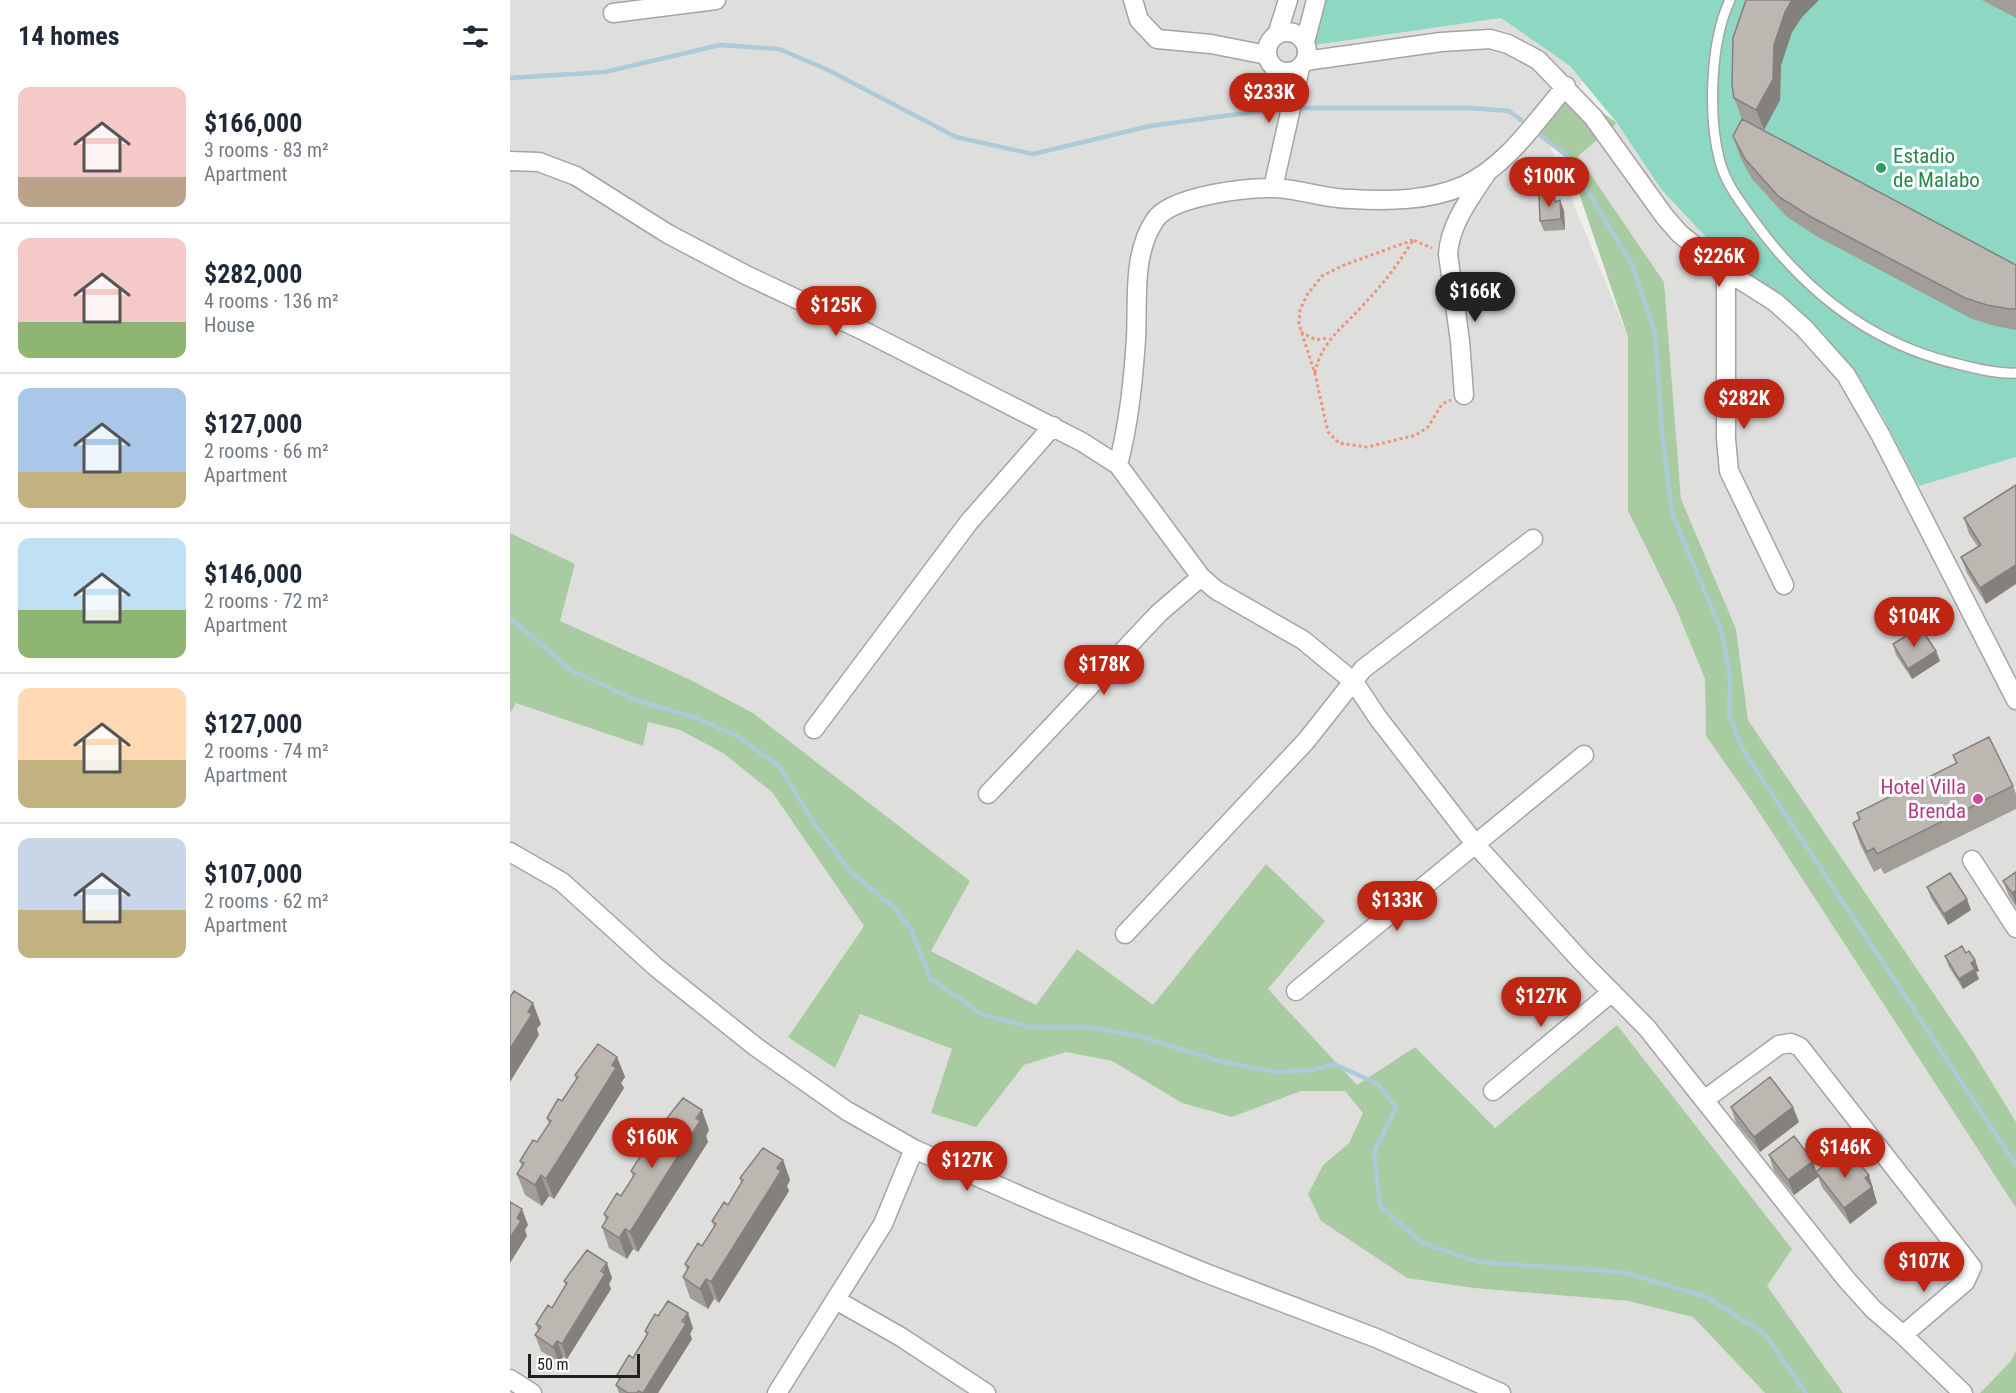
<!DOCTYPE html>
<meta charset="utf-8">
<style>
:root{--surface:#fff;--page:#f2f2f3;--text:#1f2937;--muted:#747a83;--line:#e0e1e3;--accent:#be2613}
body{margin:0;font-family:"Roboto Condensed",sans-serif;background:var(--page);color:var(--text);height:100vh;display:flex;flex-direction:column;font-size:22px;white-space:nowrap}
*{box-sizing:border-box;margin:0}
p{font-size:20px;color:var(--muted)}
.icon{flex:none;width:33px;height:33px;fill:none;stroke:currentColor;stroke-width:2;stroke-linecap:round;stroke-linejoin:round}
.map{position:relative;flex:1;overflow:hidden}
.side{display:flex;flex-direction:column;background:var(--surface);width:510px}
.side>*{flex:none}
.scale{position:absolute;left:18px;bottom:15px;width:112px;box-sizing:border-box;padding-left:6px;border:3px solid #202020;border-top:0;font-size:16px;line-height:21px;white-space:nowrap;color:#202020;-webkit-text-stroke:4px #fff;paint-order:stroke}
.price{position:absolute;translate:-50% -51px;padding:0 14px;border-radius:21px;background:var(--accent);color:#fff;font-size:20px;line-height:39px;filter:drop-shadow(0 2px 3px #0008)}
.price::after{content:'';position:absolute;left:50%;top:36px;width:18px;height:14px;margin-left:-9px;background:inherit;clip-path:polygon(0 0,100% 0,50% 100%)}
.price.on{background:#222;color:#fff}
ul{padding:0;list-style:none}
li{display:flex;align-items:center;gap:18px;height:150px;padding:0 18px}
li+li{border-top:2px solid var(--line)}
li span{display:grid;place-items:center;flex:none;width:168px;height:120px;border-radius:12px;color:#555}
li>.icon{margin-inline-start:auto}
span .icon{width:72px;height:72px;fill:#fffc;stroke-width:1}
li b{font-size:26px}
h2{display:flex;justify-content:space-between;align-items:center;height:72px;padding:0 18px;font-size:26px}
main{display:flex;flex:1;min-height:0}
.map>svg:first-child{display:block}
</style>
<main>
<section class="side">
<h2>14 homes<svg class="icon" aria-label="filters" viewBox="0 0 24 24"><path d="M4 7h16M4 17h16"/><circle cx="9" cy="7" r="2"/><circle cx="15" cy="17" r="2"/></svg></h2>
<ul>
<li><span style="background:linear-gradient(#f6c9c9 75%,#b9a48a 0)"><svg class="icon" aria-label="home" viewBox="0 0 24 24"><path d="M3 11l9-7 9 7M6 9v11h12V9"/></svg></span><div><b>$166,000</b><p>3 rooms · 83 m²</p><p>Apartment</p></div></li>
<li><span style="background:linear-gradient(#f6c9c9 70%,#8fb573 0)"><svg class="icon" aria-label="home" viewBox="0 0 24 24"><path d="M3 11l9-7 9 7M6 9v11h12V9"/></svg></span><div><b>$282,000</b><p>4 rooms · 136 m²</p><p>House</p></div></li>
<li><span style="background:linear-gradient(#a9c7e8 70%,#c2b280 0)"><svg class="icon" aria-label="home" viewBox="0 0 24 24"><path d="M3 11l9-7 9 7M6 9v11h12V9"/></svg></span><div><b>$127,000</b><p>2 rooms · 66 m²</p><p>Apartment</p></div></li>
<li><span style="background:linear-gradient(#bfe0f5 60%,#8fb573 0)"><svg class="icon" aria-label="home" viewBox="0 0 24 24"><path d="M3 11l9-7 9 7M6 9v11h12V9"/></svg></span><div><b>$146,000</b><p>2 rooms · 72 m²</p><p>Apartment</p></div></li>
<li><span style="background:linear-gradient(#ffd9b3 60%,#c2b280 0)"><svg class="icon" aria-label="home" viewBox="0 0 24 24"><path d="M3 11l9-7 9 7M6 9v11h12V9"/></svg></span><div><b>$127,000</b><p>2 rooms · 74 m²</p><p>Apartment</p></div></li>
<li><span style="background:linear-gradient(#c9d6e8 60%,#c2b280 0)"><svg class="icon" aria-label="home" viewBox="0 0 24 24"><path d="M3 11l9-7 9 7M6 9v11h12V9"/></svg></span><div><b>$107,000</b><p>2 rooms · 62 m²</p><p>Apartment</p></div></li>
</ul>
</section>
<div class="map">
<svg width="1506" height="1393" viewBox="0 0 1506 1393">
<rect width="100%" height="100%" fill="#f0eee8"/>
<path fill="#dededd" d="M0,0H799L798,46L991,18L1060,66L1073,82L1038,141L1118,337V511L1165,606L1195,679L1196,736L1243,803L1506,1208V1350L1501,1361L1470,1393H1333L1257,1286L985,1129L905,1047L847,1085L758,989L815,921L756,864L643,1006L567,949L526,1005L421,951L460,881L243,713L181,680L49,621L65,564L0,533Z
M1107,123L1151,189L1220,263L1279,301L1332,356L1372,415L1409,486L1506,457V1122L1464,1053L1238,720L1226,629L1171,499L1154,282L1067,156Z
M6,702L133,746L138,722L170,730L213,753L262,792L354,926L278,1036L325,1067L350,1014L442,1049L466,1127L514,1065L556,1052L602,1061L672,1103L722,1117L791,1091H835L853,1113L839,1143L813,1165L798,1193L812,1221L897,1278L963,1288L1118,1301L1183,1317L1255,1393H0V713Z"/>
<path fill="#a8cba1" d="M1056,86L1107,123L1068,156L1154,282L1171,499L1226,629L1238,720L1464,1053L1506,1122V1208L1243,803L1196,736L1195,679L1165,606L1118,511V337L1056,155L1030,135Z
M0,533L65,564L50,621L181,680L243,713L460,881L421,951L526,1005L567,949L643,1005L756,864L815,921L758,989L847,1085L905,1047L985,1128L1107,1025L1282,1249L1257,1286L1333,1393H1255L1183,1317L1118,1301L963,1288L897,1278L811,1221L798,1194L813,1165L839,1143L853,1113L835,1091H791L722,1117L672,1103L602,1061L556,1052L514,1065L466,1127L421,1113L442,1049L350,1014L325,1068L278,1037L354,926L262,792L213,753L170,730L138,722L133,746L6,703L0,713Z
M1506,1350V1393H1470L1501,1361Z"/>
<path fill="#8ed7c3" d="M799,0H1506V457L1409,486L1372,415L1332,356L1279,301L1220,263L1151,189L1107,123L1060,66L991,18L798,46L784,38Z"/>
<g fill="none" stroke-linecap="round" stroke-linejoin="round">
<path stroke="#adcad9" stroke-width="4.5" d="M0,78L95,72L210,45L269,49L318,70L446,137L523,154L640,126L766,109
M786,108H961L999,111L1011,120
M1030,135L1056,155L1122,265L1145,332L1152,433L1162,513L1212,633L1220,678L1219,715L1233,750L1506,1165
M0,618L61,670L125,700L187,718L227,736L269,766L304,823L340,871L384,908L401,929L420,978L473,1015L520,1027H578L629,1036L712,1062L766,1072L803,1070L824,1064L868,1084L886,1108L864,1152L870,1206L911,1242L968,1262L1113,1272L1196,1297L1254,1333L1296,1393"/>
<g stroke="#a4a4a4" stroke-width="12">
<path id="lane" d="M1220,0C1200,42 1198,117 1210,162C1216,184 1231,203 1244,221C1296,293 1365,346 1452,365C1469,369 1488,374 1506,373"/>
</g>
<g stroke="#a4a4a4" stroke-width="21">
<path id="street" d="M623,0L629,20L647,39L701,44L757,55
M103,13L206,0
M757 52a20 20 0 1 1 40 0a20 20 0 1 1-40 0Z
M767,35L778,0
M795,42L806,0
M795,61L931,42L980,39L998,44L1028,60L1083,117L1155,217L1170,234L1216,271L1265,302L1294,328L1336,375L1370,434L1506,700
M0,161L29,162L66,176L158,234L236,275L350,329L572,442L608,465L691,577L706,590L793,640L844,682L868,718L966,845L1071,961L1137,1028L1336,1279L1363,1309L1393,1335L1453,1393
M763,188L790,68
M1216,271V439L1219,471L1274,585
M954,395L950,341L938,254C940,224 960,198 976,174
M608,465C619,423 623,382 626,339C628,300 622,254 645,220C661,196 737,187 765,188C791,189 815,199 841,199C878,201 918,201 953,186C997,166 1025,122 1056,86
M304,729L459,522L543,426
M478,794L649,613L691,577
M0,852L52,882L147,968L246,1047L337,1111L404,1149L534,1206L693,1272L866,1338L991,1393
M1462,860L1506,928
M615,934L796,741L853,669L1023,539
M786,991L1074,755
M983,1091L1102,992
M1194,1100L1269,1045L1281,1043L1290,1047L1462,1267L1455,1282L1393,1335
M326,1300L391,1337L476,1393
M0,1379L22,1393
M267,1393L373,1224L404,1149"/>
</g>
<path stroke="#ed947b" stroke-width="3" stroke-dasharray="3 3" stroke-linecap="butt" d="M903,240L834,265L812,276L797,295L790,310L789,324L805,374L818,432L829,443L857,447L906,435L918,427L932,404L941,400
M791,332L806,340L818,338
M805,373C811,341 834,327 855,303C873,284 890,262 903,240L922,248"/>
<use href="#lane" stroke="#fff" stroke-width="9"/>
<use href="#street" stroke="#fff" stroke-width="18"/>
</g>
<path fill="#a39d98" d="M1236,0H1309L1292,17L1282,32L1271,65L1270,100L1254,130L1232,119L1224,98Z
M1472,0H1506V18Z
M1223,136L1506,265V330L1485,326L1462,319L1308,237L1277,217L1242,179L1230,157Z
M1050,200L1054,211L1055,230L1034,231L1030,221L1047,201Z
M1506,485L1476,604L1457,573L1451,557L1468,547L1459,534L1454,518Z
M1383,644L1426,651L1430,661L1402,679L1386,655Z
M1443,755L1503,786L1506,794V809L1374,874L1371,868L1364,872L1350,844L1343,823L1349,820L1347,813L1446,764Z
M1506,872V907L1499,896L1493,881Z
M1417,887L1461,910L1438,925L1421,898Z
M1456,953L1465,960L1469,971L1466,972L1469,979L1453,989L1439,967L1435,956Z
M107,1057L115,1077L111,1083L114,1088L44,1199L39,1196L32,1206L15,1195L7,1174L12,1167L10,1161L27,1142L39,1124L37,1118L52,1101L66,1080L65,1075Z
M1221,1107L1289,1122L1250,1152L1226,1123Z
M149,1128L199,1130L196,1136L198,1142L128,1252L123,1249L117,1259L99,1248L92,1227L96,1220L94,1214L111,1196L123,1177L121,1171L137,1155L151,1133Z
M1259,1155L1307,1171L1341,1160L1359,1175L1367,1203L1340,1224L1312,1187L1308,1177L1284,1195L1264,1171Z
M273,1160L280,1180L277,1186L279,1191L209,1303L204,1299L198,1309L180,1298L173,1277L177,1270L175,1264L192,1246L204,1227L202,1221L218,1205L231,1183L230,1178Z
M102,1278L99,1284L101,1289L57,1359L53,1357L49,1362L31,1351L25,1335L28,1331L26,1324L42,1308L56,1286L54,1281Z
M148,1316L183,1328L180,1334L182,1339L148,1393H109L106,1385L109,1381L107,1375L123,1358L137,1336L135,1331Z"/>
<path fill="#84807c" d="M1282,0H1309L1292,17L1282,32L1271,65L1270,100L1254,130L1246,110L1264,45L1275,12Z
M1050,200L1054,211L1055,230L1051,219Z
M1506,565V584L1476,604L1470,588Z
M1426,651L1430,661L1402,679L1398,669Z
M1506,890V905L1502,893Z
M1457,899L1461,910L1438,925L1434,914Z
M1465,960L1469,971L1466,972L1469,979L1453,989L1449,979L1461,963Z
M23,1003L31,1024L27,1029L29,1035L0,1082V1049L18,1012Z
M107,1057L115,1077L111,1083L114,1088L44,1199L36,1179Z
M1283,1107L1289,1122L1250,1152L1244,1137Z
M192,1110L199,1130L196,1136L198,1142L128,1252L120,1232Z
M273,1160L280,1180L277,1186L279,1191L209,1303L201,1282Z
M1303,1161L1308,1177L1284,1195L1278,1180Z
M31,1175L39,1196L32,1206L25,1185Z
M1359,1175L1367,1203L1340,1224L1334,1208L1355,1178Z
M12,1209L18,1225L15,1230L17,1236L0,1263V1238L7,1218Z
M115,1229L123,1249L117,1259L109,1238Z
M97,1263L102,1278L99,1284L101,1289L57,1359L52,1344Z
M196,1279L204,1299L198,1309L190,1289Z
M178,1313L183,1328L180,1334L182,1339L148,1393H133Z
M47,1341L53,1357L49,1362L43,1347Z"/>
<path fill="#bdb7b1" stroke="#84807c" stroke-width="1.5" d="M1236,0H1282L1275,12L1264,45L1263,79L1246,110L1224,98L1222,85L1223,38Z
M1232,119L1506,265V309H1499L1477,305L1455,298L1301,217L1269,197L1235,159L1223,136Z
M1044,194L1045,202L1050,200L1051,219L1030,221L1029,195Z
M1506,485V565L1470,588L1451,557L1471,545L1454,518Z
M1410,627L1426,651L1398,669L1383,644Z
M1479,737L1503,786L1367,854L1364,848L1357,852L1343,823L1350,819L1347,813L1447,763L1443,755Z
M1506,872V890L1502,893L1493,881Z
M1440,873L1457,899L1434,914L1417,887Z
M1452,946L1456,953L1459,951L1465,960L1461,963L1465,969L1449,979L1435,956Z
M4,991L23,1003L18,1012L22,1014L0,1049V997Z
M88,1044L107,1057L102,1065L106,1068L36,1179L31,1175L25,1185L7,1174L14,1163L10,1161L23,1140L27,1142L41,1121L37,1118L48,1099L52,1101L68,1077L65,1075Z
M1260,1077L1283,1107L1244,1137L1221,1107Z
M173,1098L192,1110L186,1118L190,1121L120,1232L115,1229L109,1238L92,1227L98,1217L94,1214L107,1193L111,1196L125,1174L121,1171L133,1152L137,1155L152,1130L149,1128Z
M1284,1136L1303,1161L1278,1180L1259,1155Z
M253,1148L273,1160L267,1168L271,1171L201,1282L196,1279L190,1289L173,1277L179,1267L175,1264L188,1243L192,1246L206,1224L202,1221L214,1202L218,1205L233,1180L230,1178Z
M1334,1150L1341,1160L1344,1157L1359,1175L1355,1178L1362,1187L1334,1208L1306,1172Z
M0,1202L12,1209L7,1218L11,1221L0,1238Z
M77,1250L97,1263L91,1271L95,1274L52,1344L47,1341L43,1347L25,1335L31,1327L26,1324L38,1305L42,1308L57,1283L54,1281Z
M158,1301L178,1313L172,1321L176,1324L133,1393L128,1391L127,1393H118L106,1385L111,1377L107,1375L119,1355L123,1358L138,1333L135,1331L145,1314L148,1316Z"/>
<circle fill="#2e9e5b" stroke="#fff" stroke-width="2" cx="1371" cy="168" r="6"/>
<circle fill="#d1479c" stroke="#fff" stroke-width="2" cx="1468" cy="799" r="6"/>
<g text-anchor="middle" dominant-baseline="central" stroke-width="6" stroke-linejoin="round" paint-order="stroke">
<g font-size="21" fill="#27864d" stroke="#fff" text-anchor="start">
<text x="1383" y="156">Estadio<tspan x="1383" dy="24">de Malabo</tspan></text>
</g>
<g font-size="21" fill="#b23c85" stroke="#fff" text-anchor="end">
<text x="1456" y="787">Hotel Villa<tspan x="1456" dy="24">Brenda</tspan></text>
</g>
</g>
</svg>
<div class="scale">50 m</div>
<b class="price" style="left:759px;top:124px">$233K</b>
<b class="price" style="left:1039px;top:208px">$100K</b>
<b class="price" style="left:1209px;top:288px">$226K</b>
<b class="price on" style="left:965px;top:323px">$166K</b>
<b class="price" style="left:326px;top:337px">$125K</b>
<b class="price" style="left:1234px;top:430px">$282K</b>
<b class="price" style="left:1404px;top:648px">$104K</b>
<b class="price" style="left:594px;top:696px">$178K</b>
<b class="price" style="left:887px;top:932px">$133K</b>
<b class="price" style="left:1031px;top:1028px">$127K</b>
<b class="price" style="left:142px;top:1169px">$160K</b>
<b class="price" style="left:1335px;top:1179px">$146K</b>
<b class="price" style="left:457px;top:1192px">$127K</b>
<b class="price" style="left:1414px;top:1293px">$107K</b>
</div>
</main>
